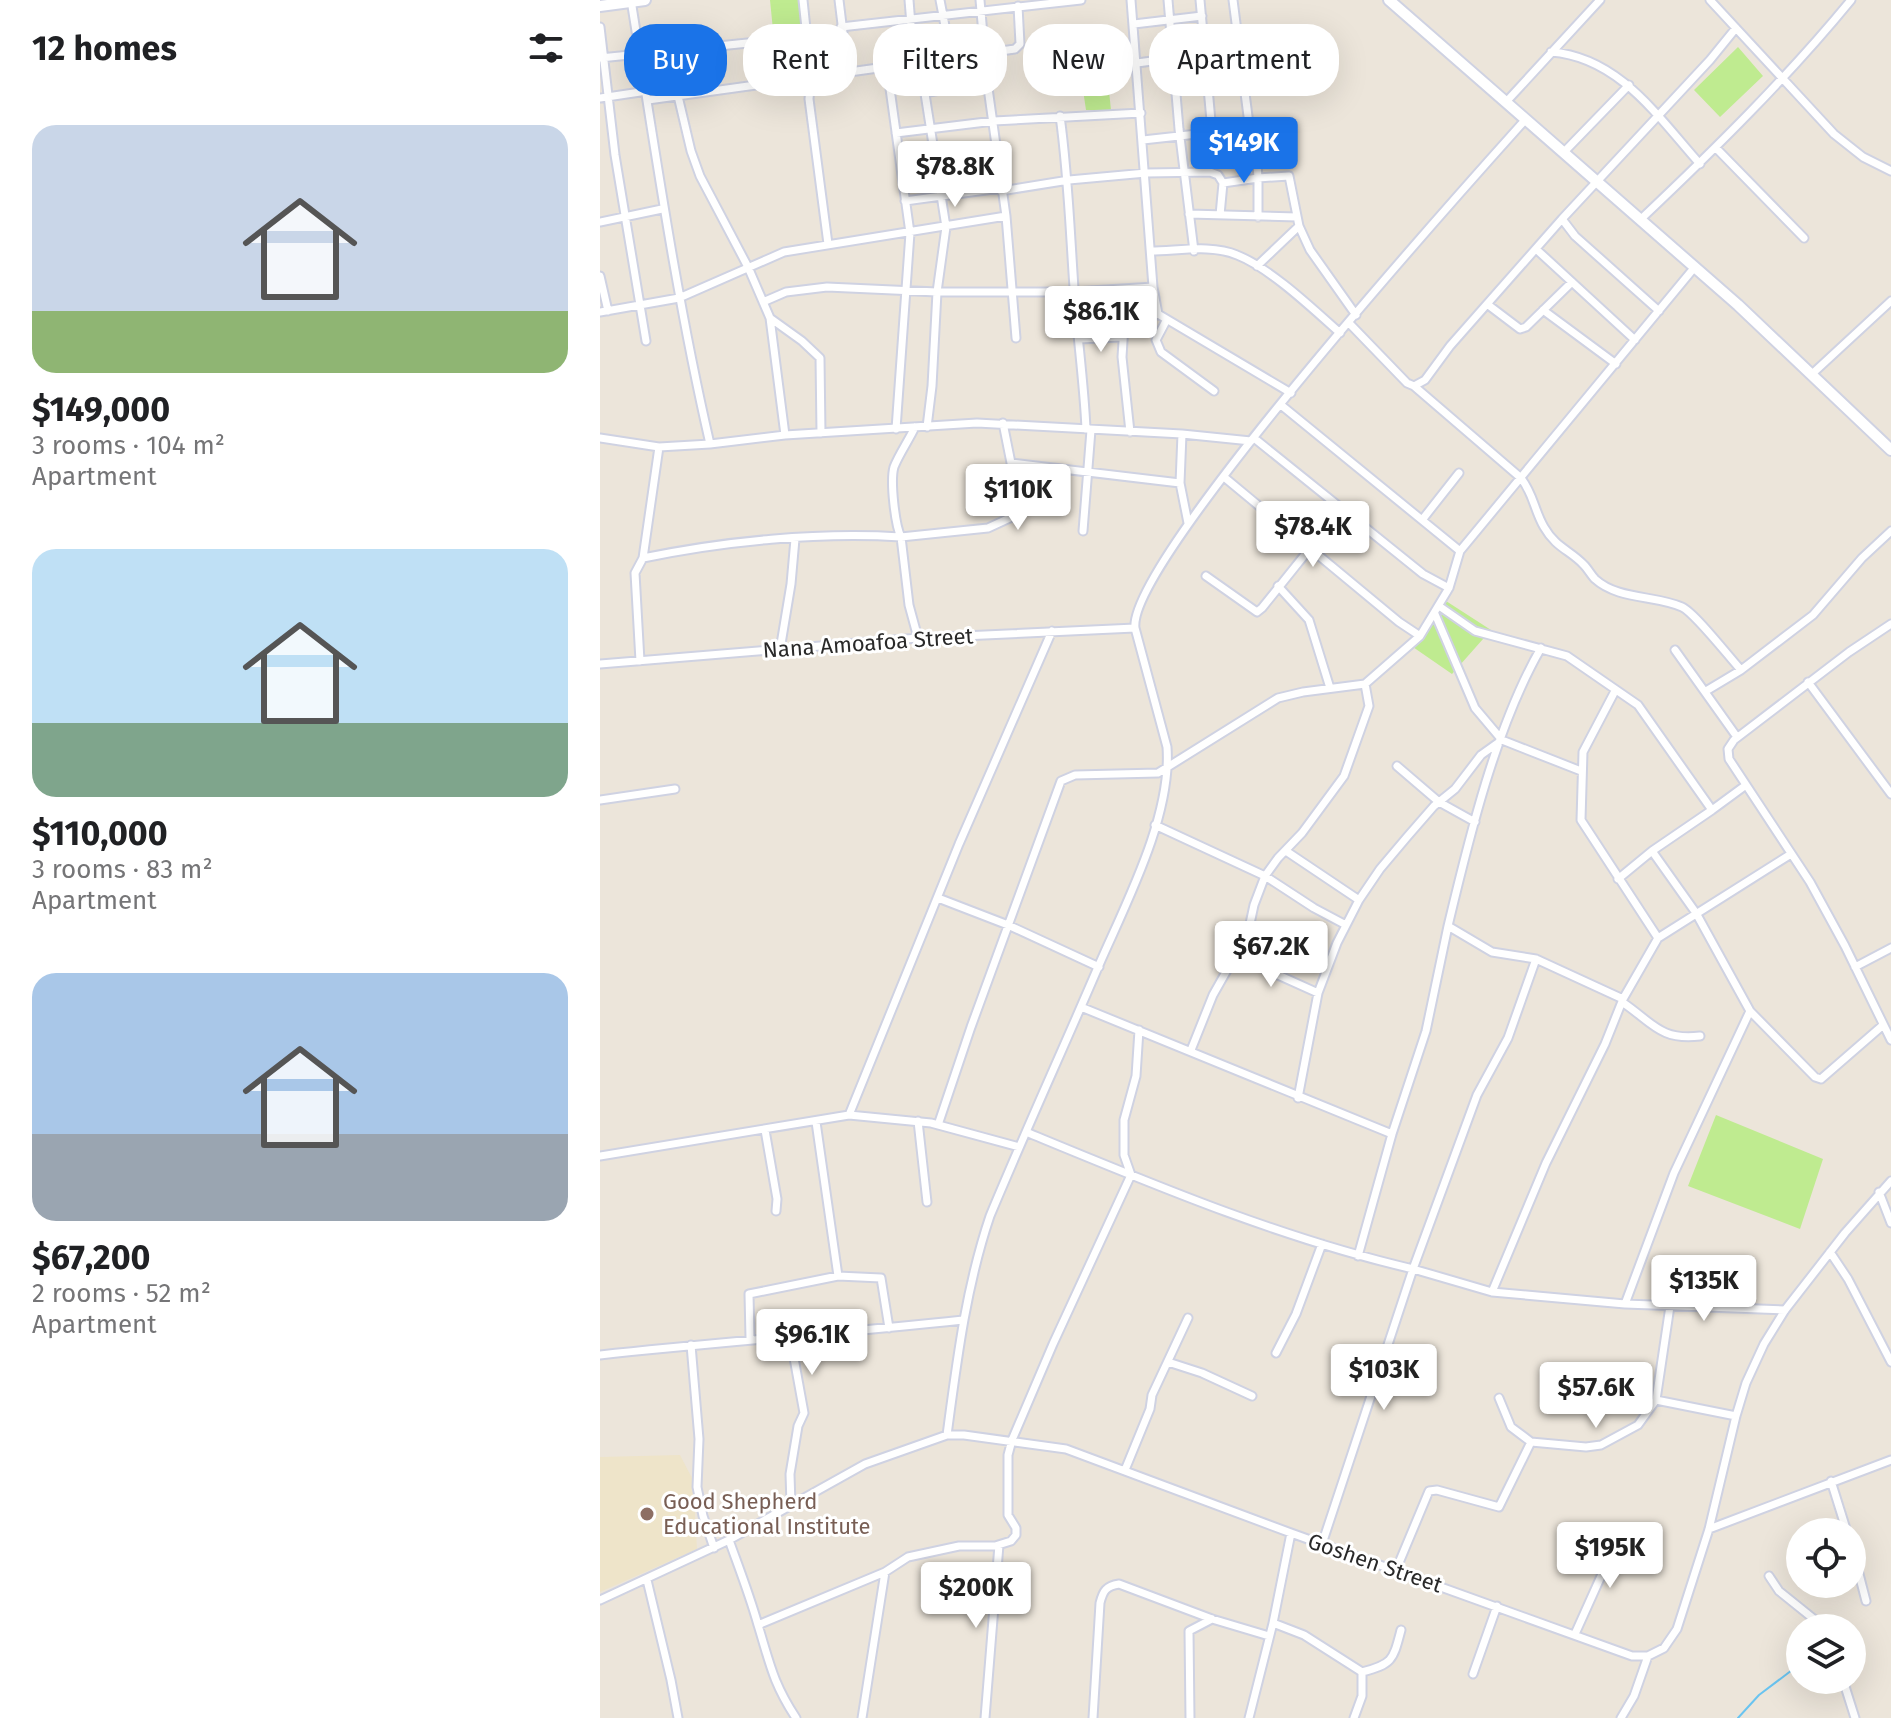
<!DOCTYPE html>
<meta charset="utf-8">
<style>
:root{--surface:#fff;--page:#f2f2f2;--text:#202124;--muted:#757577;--accent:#1a73e8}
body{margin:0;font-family:"Fira Sans",sans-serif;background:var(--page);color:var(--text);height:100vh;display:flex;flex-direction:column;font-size:30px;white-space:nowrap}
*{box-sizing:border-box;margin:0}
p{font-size:26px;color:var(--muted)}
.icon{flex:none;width:44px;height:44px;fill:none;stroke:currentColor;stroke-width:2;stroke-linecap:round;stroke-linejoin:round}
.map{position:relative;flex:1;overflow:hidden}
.details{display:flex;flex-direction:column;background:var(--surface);width:600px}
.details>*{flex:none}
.guide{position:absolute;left:24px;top:24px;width:760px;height:72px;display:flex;gap:16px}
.fabs{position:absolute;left:1186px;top:1518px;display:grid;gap:16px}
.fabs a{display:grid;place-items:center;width:80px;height:80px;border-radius:50%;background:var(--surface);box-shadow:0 8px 32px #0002;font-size:40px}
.price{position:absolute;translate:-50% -68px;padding:0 18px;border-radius:8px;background:#fff;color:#222;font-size:26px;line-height:52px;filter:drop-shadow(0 2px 4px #0008)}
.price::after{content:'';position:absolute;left:50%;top:48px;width:24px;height:18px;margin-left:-12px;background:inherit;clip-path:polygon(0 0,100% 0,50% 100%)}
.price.current{background:var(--accent);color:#fff}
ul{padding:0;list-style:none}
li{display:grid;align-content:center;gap:16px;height:424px;padding:0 32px}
li span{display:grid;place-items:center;height:248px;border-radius:24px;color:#555}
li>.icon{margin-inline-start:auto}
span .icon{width:144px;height:144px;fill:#fffc;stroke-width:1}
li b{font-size:34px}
h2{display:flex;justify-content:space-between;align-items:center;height:96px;padding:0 32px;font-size:34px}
.tag{padding:0 28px;border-radius:32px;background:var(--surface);box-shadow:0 8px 32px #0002;font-size:28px;line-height:72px}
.tag.current{background:var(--accent);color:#fff}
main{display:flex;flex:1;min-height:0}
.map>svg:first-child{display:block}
</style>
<main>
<section class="details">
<h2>12 homes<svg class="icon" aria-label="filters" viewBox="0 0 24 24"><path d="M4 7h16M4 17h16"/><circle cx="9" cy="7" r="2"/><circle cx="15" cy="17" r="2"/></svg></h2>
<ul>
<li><span style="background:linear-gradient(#c9d6e8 75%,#8fb573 0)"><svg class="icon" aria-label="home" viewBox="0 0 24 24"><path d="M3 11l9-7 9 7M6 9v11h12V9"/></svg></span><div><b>$149,000</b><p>3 rooms · 104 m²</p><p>Apartment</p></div></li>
<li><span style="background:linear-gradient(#bfe0f5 70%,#7fa58c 0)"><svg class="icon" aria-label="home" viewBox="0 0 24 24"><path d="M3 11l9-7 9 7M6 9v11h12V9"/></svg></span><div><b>$110,000</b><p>3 rooms · 83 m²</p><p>Apartment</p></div></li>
<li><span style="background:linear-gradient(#a9c7e8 65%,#9aa5b1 0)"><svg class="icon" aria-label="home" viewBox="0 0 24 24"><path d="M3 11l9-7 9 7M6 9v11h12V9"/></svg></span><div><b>$67,200</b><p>2 rooms · 52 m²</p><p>Apartment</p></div></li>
</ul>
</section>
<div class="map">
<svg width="1291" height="1718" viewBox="0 0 1291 1718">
<rect width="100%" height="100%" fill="#ece5da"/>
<path fill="#eee4c9" d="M80,1455L93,1480L97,1549L0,1592V1457Z"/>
<path fill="#bfeb90" d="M170,0H201L203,27L173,30Z
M1138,47L1163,76L1120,117L1094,90Z
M506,63L511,110H486L479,63Z
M846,601L891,630L852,674L810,645Z
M1116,1115L1223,1159L1200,1229L1088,1186Z"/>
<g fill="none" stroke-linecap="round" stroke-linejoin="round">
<path stroke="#6ac4f0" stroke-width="2" d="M1138,1718L1159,1695L1200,1664"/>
<g stroke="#cfd2e2" stroke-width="11">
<path id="street" d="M31,0C55,149 76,297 110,444
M203,0L211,76L209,99L228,244
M239,0L248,73
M309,0L314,62
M340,0L351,57
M380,0L387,81L406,216L416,338
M531,0L553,287L558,314L691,393
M568,0L579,129L594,251
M600,0L612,132
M633,0L649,124L655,137L658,178L689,176L699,226L710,250L756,315
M1110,0L1234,134L1263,157L1291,171
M534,24L602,16
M0,27L15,155L46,341
M241,27L481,0
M951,52C1019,57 1058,117 1100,164
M0,58L207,37
M320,62L346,227L337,292L332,386L327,427
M537,63L605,54
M287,67L310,233L296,429
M324,93L387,81
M78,96L91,151L100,176L148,267L170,318L202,341L220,358L221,433
M0,98L47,91
M48,100L415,49L420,44L418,6
M906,102L1000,0
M460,116C468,173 470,230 474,288C477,335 484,382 486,429
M296,133L394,121L541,113
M543,140L651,128
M1116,148L1204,238
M964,152L1029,85
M401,191L469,180L546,173L610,172L618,175L623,183L658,178V217
M305,201L401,188
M589,214L697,217
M620,215L623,183
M962,219L975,236L1059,311
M1041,219C1114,150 1187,78 1251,0
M0,222L62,209
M936,249L1035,340
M551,251C577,251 612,244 637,255C670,268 713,309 740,333
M657,266L699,226
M0,276L8,311
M163,302L186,292L227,287L337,292H474L553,287
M887,304L920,329L926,327L972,282
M943,310L1016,364
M0,312L79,298L184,252L406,216
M170,318L185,435
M566,321L556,340L561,352L614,391
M749,323L807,383L814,386L921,478C934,495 934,510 944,527C956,548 970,550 984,565C988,569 991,575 995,579C1018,600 1055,595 1082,607C1095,613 1129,657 1141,670
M480,339L521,337
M1212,374L1291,301
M814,386L825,380L850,346L962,219L1110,60L1136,28
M681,405L860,551
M315,427C309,440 299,454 294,467C290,481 295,525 301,537L388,528L414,516L411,463L403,423
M530,432L522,357L524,325L558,314
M582,434L580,483L588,523
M0,438L59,447
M654,438L823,574L849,588
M411,463L580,483
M624,477L799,622L820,636
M822,520L859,473
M483,531L491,430
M43,558C125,541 217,532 301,537L309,605L318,638
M606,576L657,612L662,608L711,547
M678,586L709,620L730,688
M839,606L875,631L967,656L1038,705L1112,810L1052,851L1096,913L1150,1011L1215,1077L1221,1079L1282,1026
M835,614L875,708L902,740L981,771
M1291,624L1249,652L1134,740L1128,749L1129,759L1210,882L1245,946L1291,1040
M180,650L191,584L195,539
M1075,650L1137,737
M40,661L35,573L43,558L59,447L110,444L185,435L377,423L582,434L651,441
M0,664L318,638L535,628
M1208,682L1291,794
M1015,691L983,752L981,820L1058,938L1191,854
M1106,691L1141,670L1213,615L1262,558L1291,531
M797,766L839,802L875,822
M0,800L75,789
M1112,810L1146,785
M555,825L665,876L714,908L746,925
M686,851L759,900
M1018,879L1052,851
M338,898L408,925L499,967
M636,956L718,993
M936,959L892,952L848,926C869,838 896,726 941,648
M1255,967L1291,948
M1023,999L1005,1044L946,1163L892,1292L1025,1304L1074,1173L1150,1011
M1022,1002C1052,1022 1060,1041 1100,1036
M481,1007L792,1134L758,1256
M591,1050L613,995L648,933L654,905L665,876L678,858L702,833L744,776L769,706L765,684
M698,1098L718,993L737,943L759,900L780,869L807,837L834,806L855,789L881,755L902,740
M318,1121L327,1202
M216,1122L238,1276
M338,1125L371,1027L461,781L475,775L558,773L678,698L703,692L765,684L820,636L849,588L860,551L1094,268
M165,1130L177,1199L176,1211
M426,1132C552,1184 680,1238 813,1269L722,1544
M792,1134L826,1031L848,926
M419,1147L331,1123L249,1115L359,844L452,631
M0,1156L249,1115
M1279,1192L1291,1223
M1230,1252L1248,1279L1291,1362
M892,1292L813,1269L877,1095L908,1038L936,959L1023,999L1058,938
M1025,1304L1185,1310
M1070,1306L1056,1400L1136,1416
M190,1336L204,1413L198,1426L190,1474L191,1505
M150,1338L149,1294L238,1276L281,1278L289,1328
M91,1345L99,1439L97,1487L103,1516L114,1548
M676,1353L696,1314L722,1244
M0,1355C121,1342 242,1333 363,1320
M568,1362L602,1373L652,1396
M899,1398L911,1427L931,1442L986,1447L1001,1445L1038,1425L1056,1400
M347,1435C357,1360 366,1287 390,1216C425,1132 463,1049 499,965C526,903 572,816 567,747L535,628C527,562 866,186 926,119
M525,1470L550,1409L552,1395L588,1318
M1231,1481L1247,1532
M1109,1529L1291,1460
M129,1540C139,1568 150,1596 158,1625C170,1664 173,1683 196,1718
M1252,1547L1266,1601
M796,1570L829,1491L837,1490L899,1507L931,1442
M1169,1576L1179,1591L1225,1628
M47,1580L71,1680L78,1718
M0,1600L129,1540L265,1464L347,1435H364L466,1449L691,1533L1032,1656H1048L1064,1648L1077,1629L1109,1529L1136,1416L1146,1383L1164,1344L1185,1310L1245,1233L1291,1181
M673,1623L704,1635L762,1672V1696L754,1718
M158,1625L285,1572L308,1557L359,1546H395L411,1541L416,1535V1528L408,1515V1455L412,1440L453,1344L531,1175L524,1155V1120L536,1076L539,1030
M975,1634L1020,1534
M762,1672C793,1664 793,1660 801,1630
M873,1674L897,1606
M1243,1680L1255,1718
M262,1718L285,1572
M385,1718L399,1545
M493,1718L500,1603C503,1591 506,1586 519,1584L612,1619L669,1636
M590,1718L589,1631L612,1619
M649,1718L673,1623L691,1533
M1021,1718L1034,1696L1048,1656"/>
</g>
<g stroke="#cfd2e2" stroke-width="14">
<path id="secondary" d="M789,0L1138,305L1291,450
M0,6L45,0"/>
</g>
<use href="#street" stroke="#fff" stroke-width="7"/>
<use href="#secondary" stroke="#fff" stroke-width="10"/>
</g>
<circle fill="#8d6e63" stroke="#fff" stroke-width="3" cx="47" cy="1514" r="8"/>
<g text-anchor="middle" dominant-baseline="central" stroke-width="6" stroke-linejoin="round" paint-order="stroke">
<g font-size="22" fill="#292929" stroke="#fff">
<text transform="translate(268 643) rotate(-4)">Nana Amoafoa Street</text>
<text transform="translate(775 1563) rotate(19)">Goshen Street</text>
</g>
<g font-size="22" fill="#785e54" stroke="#fff" text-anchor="start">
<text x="63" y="1501">Good Shepherd<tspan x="63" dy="25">Educational Institute</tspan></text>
</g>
</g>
</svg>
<div class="fabs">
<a><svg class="icon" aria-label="locate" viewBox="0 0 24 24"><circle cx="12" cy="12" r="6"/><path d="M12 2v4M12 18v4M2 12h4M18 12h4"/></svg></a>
<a><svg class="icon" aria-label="layers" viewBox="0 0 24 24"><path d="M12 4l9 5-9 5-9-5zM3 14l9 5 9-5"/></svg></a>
</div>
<b class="price current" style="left:644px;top:185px">$149K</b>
<b class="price" style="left:355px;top:209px">$78.8K</b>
<b class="price" style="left:501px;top:354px">$86.1K</b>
<b class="price" style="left:418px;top:532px">$110K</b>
<b class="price" style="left:713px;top:569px">$78.4K</b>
<b class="price" style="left:671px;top:989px">$67.2K</b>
<b class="price" style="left:1104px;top:1323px">$135K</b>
<b class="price" style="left:212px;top:1377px">$96.1K</b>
<b class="price" style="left:784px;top:1412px">$103K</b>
<b class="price" style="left:996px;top:1430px">$57.6K</b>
<b class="price" style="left:1010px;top:1590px">$195K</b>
<b class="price" style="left:376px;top:1630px">$200K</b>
<div class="guide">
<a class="tag current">Buy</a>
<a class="tag">Rent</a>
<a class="tag">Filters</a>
<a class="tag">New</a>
<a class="tag">Apartment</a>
</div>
</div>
</main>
